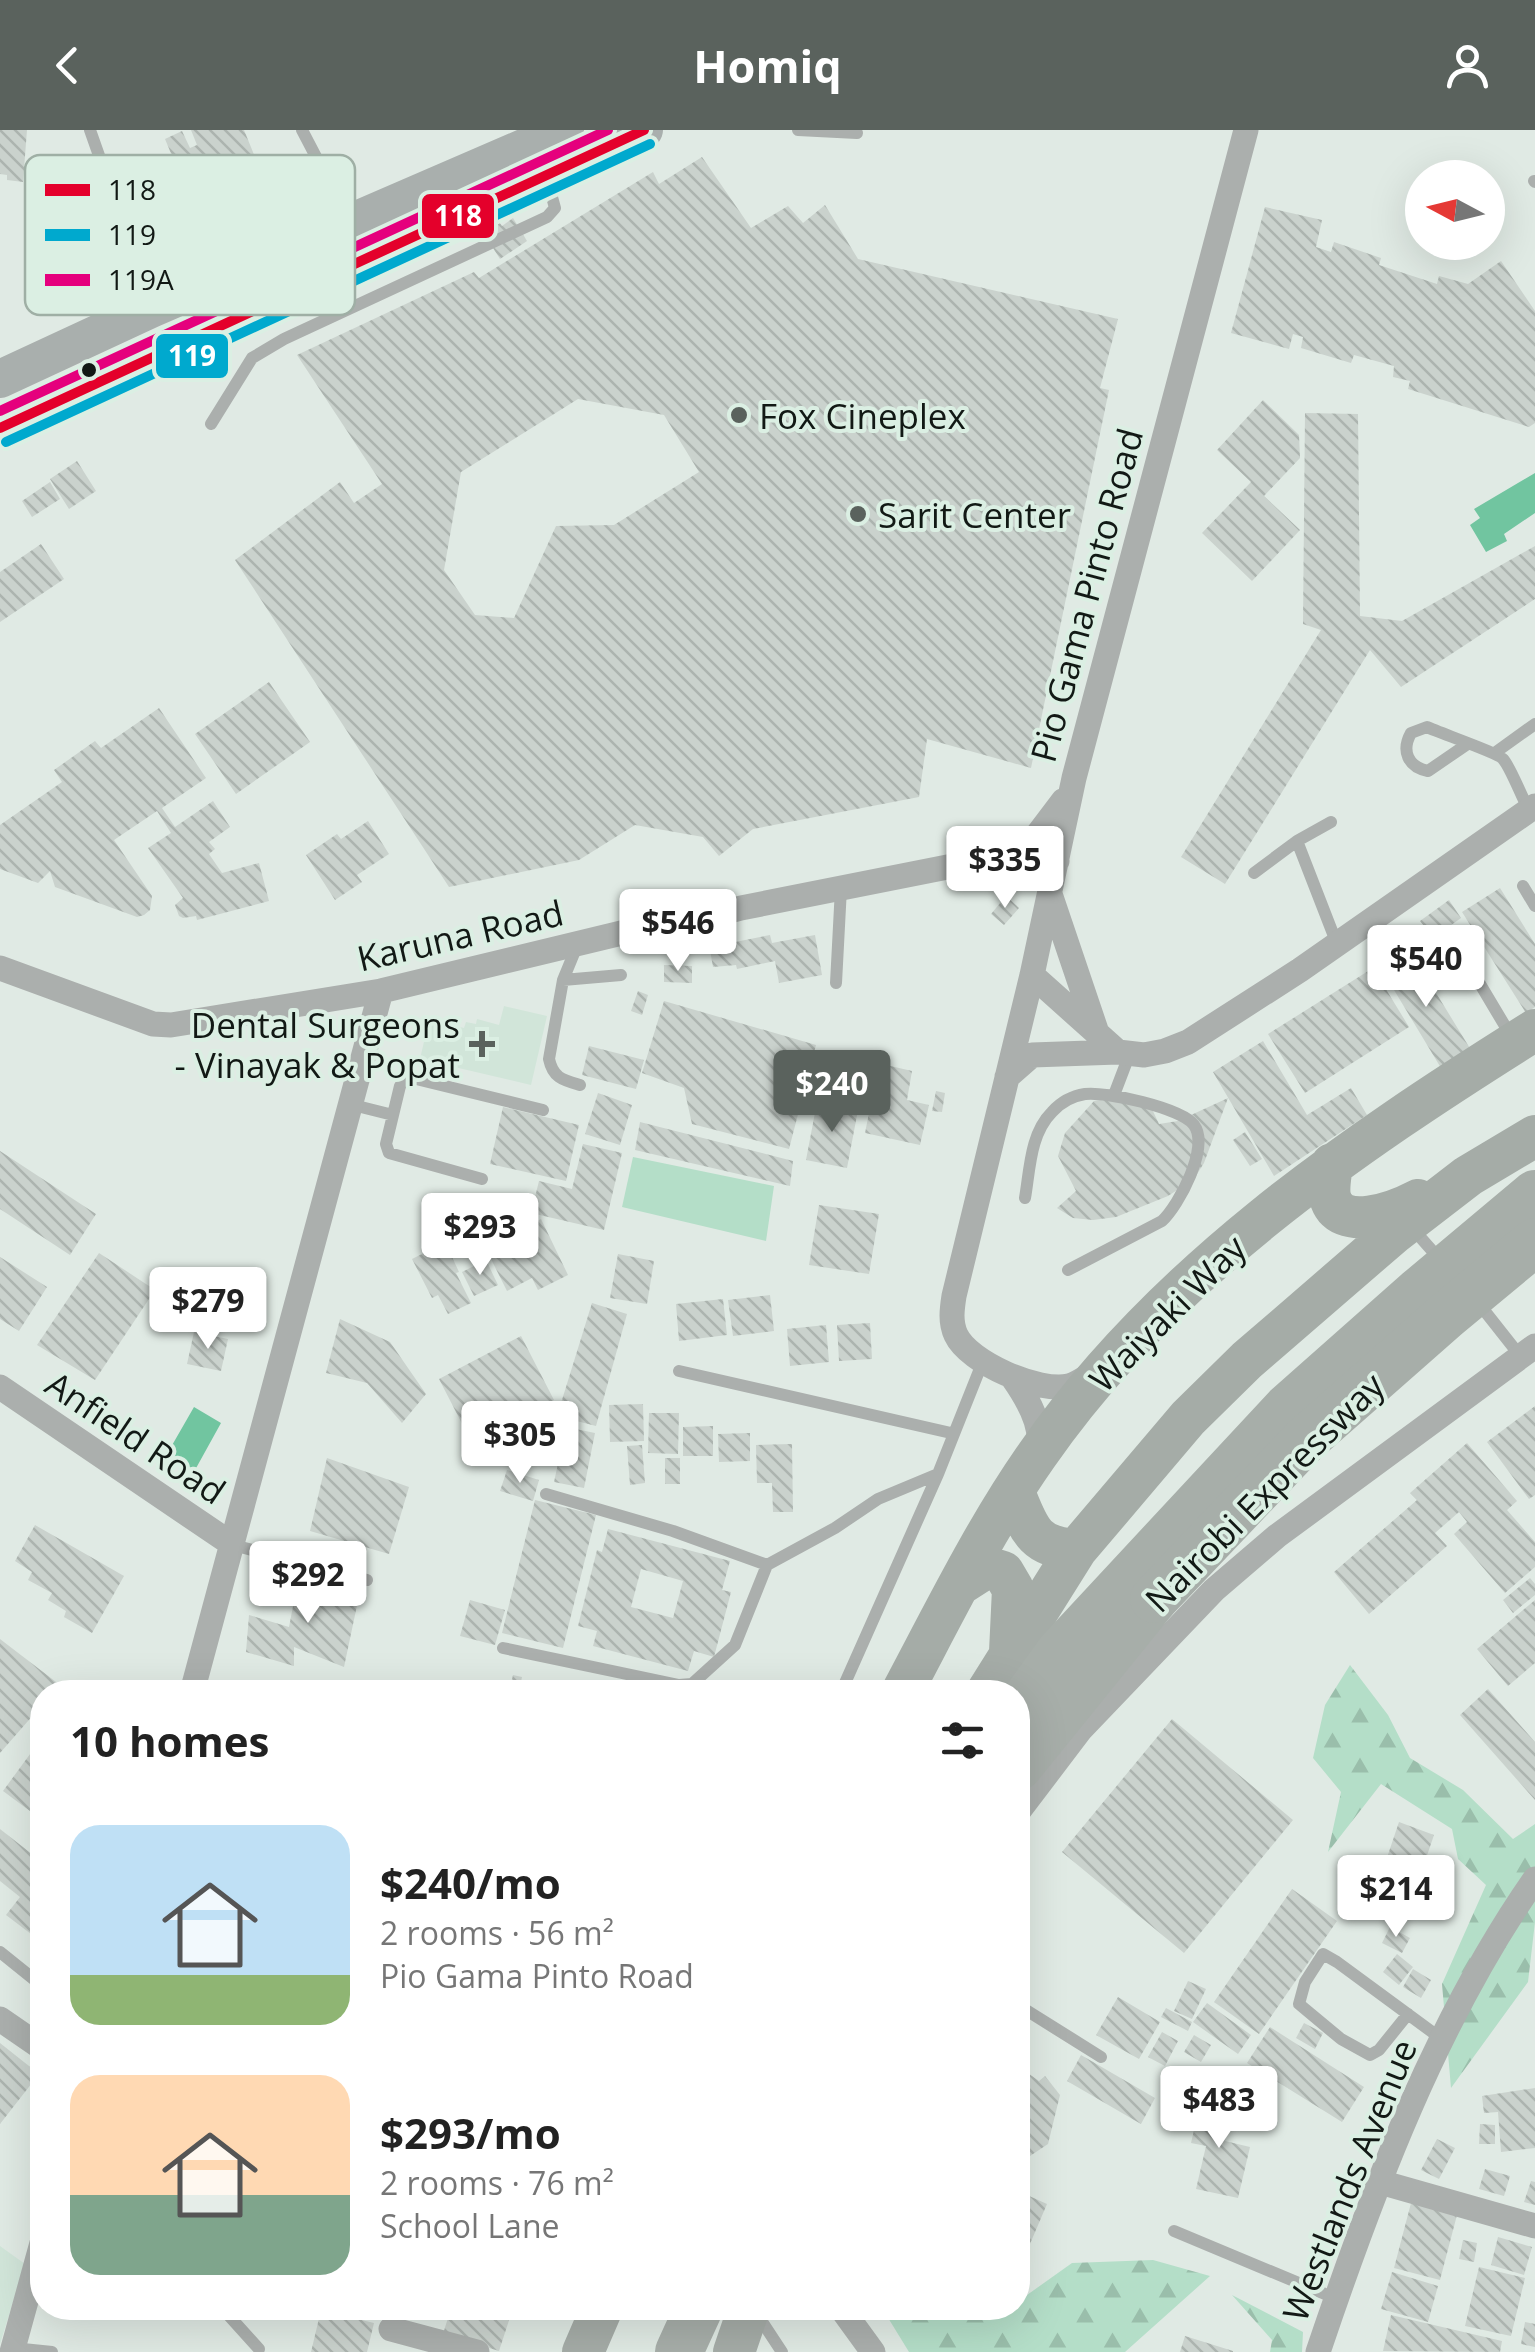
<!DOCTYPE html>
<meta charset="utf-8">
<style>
:root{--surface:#fff;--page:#f2f2f2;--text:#222;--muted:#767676;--accent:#5a625d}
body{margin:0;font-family:"Open Sans",sans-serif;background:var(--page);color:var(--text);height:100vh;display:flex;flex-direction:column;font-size:38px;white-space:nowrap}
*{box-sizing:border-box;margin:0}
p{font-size:32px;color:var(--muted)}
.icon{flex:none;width:55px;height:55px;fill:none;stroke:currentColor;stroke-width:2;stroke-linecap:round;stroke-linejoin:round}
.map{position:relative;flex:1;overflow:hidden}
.side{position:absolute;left:30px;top:1550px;width:1000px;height:640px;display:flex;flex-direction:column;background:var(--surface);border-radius:40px;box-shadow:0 10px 40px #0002}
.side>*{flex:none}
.needle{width:65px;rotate:277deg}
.fabs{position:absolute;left:1405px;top:30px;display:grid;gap:20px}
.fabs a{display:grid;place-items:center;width:100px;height:100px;border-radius:50%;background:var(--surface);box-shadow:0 10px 40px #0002;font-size:50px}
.price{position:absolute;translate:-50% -85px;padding:0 22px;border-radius:10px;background:#fff;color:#222;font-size:32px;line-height:65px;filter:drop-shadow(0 2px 5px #0008)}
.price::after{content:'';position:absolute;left:50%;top:60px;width:30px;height:22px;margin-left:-15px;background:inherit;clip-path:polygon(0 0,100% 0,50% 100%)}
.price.active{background:var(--accent);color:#fff}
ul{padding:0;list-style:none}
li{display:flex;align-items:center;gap:30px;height:250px;padding:0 40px}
li span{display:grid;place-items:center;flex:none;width:280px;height:200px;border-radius:30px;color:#555}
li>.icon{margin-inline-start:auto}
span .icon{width:120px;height:120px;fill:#fffc;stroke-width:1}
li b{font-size:42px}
h2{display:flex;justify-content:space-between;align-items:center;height:120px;padding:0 40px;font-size:42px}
header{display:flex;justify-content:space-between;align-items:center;height:130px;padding:0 40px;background:var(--accent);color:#fff;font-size:45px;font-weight:700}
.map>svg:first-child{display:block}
</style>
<header><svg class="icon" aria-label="back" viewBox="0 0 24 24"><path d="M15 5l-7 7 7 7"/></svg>Homiq<svg class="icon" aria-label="person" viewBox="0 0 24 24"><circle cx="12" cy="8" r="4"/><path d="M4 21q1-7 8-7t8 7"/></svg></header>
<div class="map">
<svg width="1535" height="2222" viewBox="0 0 1535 2222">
<defs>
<pattern id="forest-firs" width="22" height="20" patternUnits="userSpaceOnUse" patternTransform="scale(2.5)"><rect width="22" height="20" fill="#b4dec8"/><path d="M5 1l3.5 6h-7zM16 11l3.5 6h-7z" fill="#9abeab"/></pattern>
<pattern id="building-back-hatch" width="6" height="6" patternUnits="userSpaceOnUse" patternTransform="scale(2.5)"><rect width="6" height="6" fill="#cad2cd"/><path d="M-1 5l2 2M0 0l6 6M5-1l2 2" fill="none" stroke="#acb4af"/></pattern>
</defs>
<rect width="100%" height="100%" fill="#e0eae4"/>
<path fill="#d1e5d9" d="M504,876L547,886L531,955L420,929L429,890L464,898L466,892L476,894L477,889L499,895Z
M0,2116L25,2134L0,2214Z"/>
<path fill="#b4dec8" d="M633,1027L774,1056L766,1111L622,1077Z"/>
<path fill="url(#forest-firs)" d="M1350,1535L1388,1585L1410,1628L1463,1660L1513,1709L1535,1694V1792L1528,1852L1451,1958L1442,1854L1486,1755L1458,1729L1452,1699L1381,1654L1328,1722L1341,1662L1313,1628L1325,1575Z
M1153,2130L1210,2146L1125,2222H909L882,2178H1018V2165H1027L1072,2133Z
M1232,2165L1303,2202L1302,2222H1270L1272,2210Z"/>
<path fill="#71c5a0" d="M1535,343V383L1504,404L1507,411L1486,422L1470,395L1480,388L1474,379Z
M194,1277L221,1293L195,1340L167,1324Z"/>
<path fill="url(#building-back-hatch)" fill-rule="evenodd" d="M0,0H27L23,52L7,50V45L0,44Z
M191,0H244L257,32L243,38L238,28L217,37L221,47L187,62L165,9L182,1L190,18L197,15Z
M702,27L751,98L788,76L803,93L825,75L858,129L1118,189L1100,258L1109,260L1031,638L927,609L919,667L753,699L719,726L703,707L635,695L579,730L449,757L235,430L340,352L354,373L382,354L297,225L474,142L479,148L653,42L659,54ZM578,269L664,285L699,342L614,395L556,396L514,488L475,485L444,440L461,342Z
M1265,77L1322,90L1316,117L1331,122L1334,112L1381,128L1379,135L1437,154L1439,146L1468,154L1501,131L1535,181V293L1529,297L1408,259L1410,251L1393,247L1394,236L1354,225L1351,233L1301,218L1303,207L1293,204L1289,219L1231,203Z
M513,88L527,111L500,129L481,99L497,89L502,96Z
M1263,270L1299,305L1300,328L1264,366L1300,400L1252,451L1202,403L1251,352L1217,320Z
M1305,283L1358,284L1360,486L1402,491L1535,416V469L1401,557L1370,520L1225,754L1181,727L1321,500L1303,494Z
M77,331L96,361L69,379L50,349Z
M50,352L60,369L32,387L22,371Z
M41,414L64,449L0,492V442Z
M269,552L310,612L236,664L195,604Z
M159,578L206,648L162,678L175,697L213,671L230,697L209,712L215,719L209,724L222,743L259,733L269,771L197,790L196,786L183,788L179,786L175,775L183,768L148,718L171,703L157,681L114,710L152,766L150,780L144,785L137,787L55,757L50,741L38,753L0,739V695L62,652L54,640L95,611L101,618Z
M368,691L389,724L357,745L362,752L335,770L306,725L337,704L341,709Z
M1500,758L1535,814V877L1526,883L1462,782Z
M1006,766L1019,778L1004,795L991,784Z
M1449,770L1461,788L1433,808L1420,791Z
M770,805L772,813L815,805L822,845L779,853L775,831L737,839L736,835L713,837L710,820L720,818V815Z
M1411,822L1471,920L1441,938L1382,840Z
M664,835L692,836V853L664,852Z
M1373,838L1409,897L1305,963L1268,904Z
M638,861L648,865L642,885L631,881Z
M664,871L816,915L789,1019L692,994L684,958L642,943Z
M1263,911L1307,985L1351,958L1367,985L1274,1046L1213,942Z
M589,916L644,930L636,959L582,945Z
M830,922L912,941L907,970L929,975L920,1015L865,1003L873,963L823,951Z
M936,961L945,963L942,982L932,981Z
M598,963L632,975L620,1015L585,1004Z
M1113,968L1152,979L1159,994L1178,991L1228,968L1204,1033L1194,1049L1168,1066L1116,1087L1093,1090L1073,1088L1057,1078L1076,1061L1058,1026L1065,1003L1094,971Z
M817,972L858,980L847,1038L806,1030Z
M503,977L579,995L566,1051L490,1034Z
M640,992L793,1031L790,1056L635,1020Z
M1245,1002L1262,1029L1250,1036L1233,1010Z
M583,1014L622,1023L604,1100L531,1083L539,1051L572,1059Z
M0,1021L96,1084L70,1125L0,1079Z
M819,1075L879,1084L869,1144L809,1135Z
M541,1089L568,1145L538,1160L532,1148L507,1161L485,1117Z
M450,1110L457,1125L452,1127L459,1142L456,1143L471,1173L448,1184L438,1165L432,1168L412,1129Z
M99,1123L155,1160L95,1250L37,1215Z
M618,1124L654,1131L647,1174L610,1168Z
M0,1127L47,1157L19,1201L0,1189Z
M486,1130L498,1155L474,1166L462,1142Z
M770,1165L774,1201L733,1206L728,1170Z
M723,1169L727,1205L679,1211L676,1174Z
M592,1173L627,1184L596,1296L557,1286Z
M340,1189L390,1212L426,1264L402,1293L367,1253L326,1243Z
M870,1193L872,1229L839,1231L837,1195Z
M826,1195L829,1232L790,1236L787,1199Z
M194,1202L228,1209L221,1241L187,1234Z
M521,1206L554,1270L472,1313L439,1249Z
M643,1274L644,1311L610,1312L609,1275Z
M1535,1276V1365L1529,1369L1487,1312Z
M649,1283H679L678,1324L648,1323Z
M713,1296V1326H683V1297Z
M566,1297L595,1303L584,1358L554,1352Z
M750,1303V1331L719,1332L718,1304Z
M1467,1313L1517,1371L1507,1380L1535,1412V1437L1505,1463L1454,1404L1467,1392L1459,1382L1435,1403L1447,1416L1369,1484L1334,1442L1417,1370L1410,1363Z
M792,1314L793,1382H773L772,1353H757L756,1315Z
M642,1315L645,1353L630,1355L627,1316Z
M327,1328L409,1357L389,1424L310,1401Z
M665,1328H680V1354H665Z
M507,1340L539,1350L533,1371L500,1361Z
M535,1370L596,1385L563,1518L502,1503Z
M35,1395L124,1446L92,1503L64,1487L66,1481L48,1470L52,1463L28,1450L32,1442L15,1431Z
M608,1399L730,1431L722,1460L731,1462L714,1527L694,1521L688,1541L593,1516L597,1501L578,1496L597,1420L602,1422ZM641,1439L683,1451L673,1488L631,1477Z
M299,1445L359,1466L344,1537L294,1517V1536L246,1522L249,1485L289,1497Z
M1530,1448L1535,1454V1465L1513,1483L1503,1470Z
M470,1470L505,1480L495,1515L460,1506Z
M1535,1470V1533L1508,1556L1477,1519Z
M0,1509L60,1555L54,1562H42V1575L0,1623Z
M513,1545L522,1547L519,1562H509Z
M1488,1559L1535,1612V1670L1460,1585Z
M1172,1589L1293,1690L1184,1823L1062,1722Z
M33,1620L42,1627V1690L3,1661Z
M1399,1692L1434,1705L1408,1781L1373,1769Z
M0,1699L42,1732V1790L31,1804L6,1785L20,1767L0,1751Z
M1292,1759L1337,1791L1259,1904L1214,1872Z
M1390,1797L1410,1808L1402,1823L1382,1813Z
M1397,1824L1413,1837L1399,1855L1383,1842Z
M1413,1839L1431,1850L1421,1868L1403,1857Z
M1188,1851L1206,1859L1192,1889L1174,1881Z
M1118,1867L1160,1892L1139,1929L1096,1905Z
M1207,1873L1251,1905L1238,1924L1193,1892Z
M1166,1878L1192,1892L1188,1901L1161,1887Z
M1304,1893L1323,1903L1315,1919L1296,1908Z
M1270,1897L1364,1957L1342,1992L1247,1933Z
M1162,1902L1178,1911L1165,1936L1148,1927Z
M1194,1905L1211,1915L1201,1932L1184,1922Z
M0,1913L39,1944L0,1994Z
M1081,1925L1155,1968L1141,1994L1067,1951Z
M1018,1936L1039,1951L1045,1946L1060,1965L1048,2014L1018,2034Z
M1535,1958V2018L1501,2022L1498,1982L1484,1983L1482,1966Z
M1201,1970L1233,1977L1225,2011L1250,2017L1238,2068L1196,2059L1206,2016L1191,2013Z
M1480,1994L1495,1995V2014H1479Z
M1437,2009L1455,2018L1439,2049L1421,2040Z
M1485,2039L1510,2046L1504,2066L1479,2059Z
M1531,2051L1535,2052V2075L1524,2072Z
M1027,2065L1047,2074L1018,2142V2088Z
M1411,2073L1457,2085L1440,2150L1394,2138Z
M1498,2107L1532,2117L1524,2145L1491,2135Z
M1463,2110L1477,2113L1474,2132L1459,2129Z
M1479,2137L1525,2148L1511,2206L1465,2196Z
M1392,2142L1438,2156L1428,2192L1381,2179Z
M451,2178H501L512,2181L499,2221L443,2204Z
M321,2180L374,2193L367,2222H311Z
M1391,2185L1502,2211L1500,2222L1383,2221Z
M1525,2192L1535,2194V2217L1521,2214Z
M1185,2206L1233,2221V2222H1180Z"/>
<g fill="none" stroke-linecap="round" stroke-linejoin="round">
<path stroke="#abafad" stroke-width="12" d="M90,0L152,176
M302,0L349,90
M798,0L857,3
M1534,51L1535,52
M211,294L252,228L284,209L547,87L555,78L552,67L535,57
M1466,615L1428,641C1408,637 1401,621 1411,603L1427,597C1440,603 1498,623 1503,629C1511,638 1521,666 1529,680
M1496,622L1535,594
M1331,692L1297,711L1337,814
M1254,743L1297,711
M1523,756L1535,776
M1455,812L1511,906
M577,816L563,850L549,929C553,948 563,950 580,955
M563,850L621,845
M836,853L841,758
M1114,965L1130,923
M349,974L393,985
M482,1049L389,1023L386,1014L400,956L405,950L412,948L543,980
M1025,1068C1030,1039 1030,1004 1052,982C1060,973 1072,966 1085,964C1105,961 1182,978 1194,995C1210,1017 1179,1075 1162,1091L1068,1140
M1413,1099L1443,1133
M1476,1170L1521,1227
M679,1241L951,1303
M546,1364L673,1401L767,1435
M233,1415L367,1450
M503,1518L679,1555L692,1554L735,1515L767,1435L835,1398L878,1369L938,1344
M841,1562L938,1344L983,1231
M0,1822L41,1855
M1018,1875L1101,1927
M1408,1884L1379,1920L1370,1925L1341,1909L1299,1874L1305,1852L1323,1824L1337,1832L1443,1910
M1174,2101L1337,2169
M222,2178L259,2219
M757,2184L782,2222
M13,2218L52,2222"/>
<path stroke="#abafad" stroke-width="25" d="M1008,725L1035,708L1063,671
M1050,764L1096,900
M0,838L153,894L171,895L381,861L634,800L674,796L741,778L1008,725H1032L1057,731
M1032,845L1118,922L1144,925L1165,921L1188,912L1300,840L1535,676
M1007,947L1032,925L1118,922
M1090,1245C1084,1249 1076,1254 1069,1256C1039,1263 969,1233 956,1205C950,1192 952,1179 954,1166L1032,845L1074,648L1246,0
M1013,1248C1027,1268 1046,1299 1037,1324
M0,1257L233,1415
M192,1562L381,861
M1018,1682L1081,1599L1214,1460L1277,1406L1535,1216
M0,1889L42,1918
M1380,2052L1535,2096
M841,2178L873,2222
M391,2199L477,2222
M12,2222L42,2113
M1318,2222C1373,2059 1436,1891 1535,1749"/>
<path stroke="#a9afad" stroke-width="38" d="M0,249L153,178L565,0
M0,298L644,0"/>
<path stroke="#a5aca7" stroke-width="42" d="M1332,1034C1331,1044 1328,1057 1330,1067C1339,1104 1397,1081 1418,1070
M1014,1362C1029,1399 1033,1417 1076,1420
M962,1453L987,1437L1003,1442L1013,1459L1010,1522
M902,1562C944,1483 985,1399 1037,1325C1163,1143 1350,1016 1535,900
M987,1562L1076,1420L1188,1288L1247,1230L1394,1103L1468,1046L1535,1006
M583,2222L602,2178
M734,2222L749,2178"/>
<path stroke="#a7aea9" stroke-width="48" d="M1018,1580L1061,1521L1287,1278L1418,1162L1535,1064
M1018,1637L1154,1469
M679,2222L699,2178"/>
<path stroke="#a7aea9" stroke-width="48" d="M1154,1469L1305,1310L1447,1185L1535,1112"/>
<g stroke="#dbefe3" stroke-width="18">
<path id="bus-1" d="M0,298L644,0"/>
</g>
<g stroke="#dbefe3" stroke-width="18">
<path id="bus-2" d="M6,312L650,14"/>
</g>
<g stroke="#dbefe3" stroke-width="18">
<path id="bus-3" d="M0,281L608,0"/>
</g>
<use href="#bus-1" stroke="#e4002b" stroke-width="10"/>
<use href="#bus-2" stroke="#00a9ce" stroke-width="10"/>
<use href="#bus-3" stroke="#e5007d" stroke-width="10"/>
</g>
<circle fill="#121915" stroke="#dbefe3" stroke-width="4" cx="89" cy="240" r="9"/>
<g fill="#5a625d" stroke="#dbefe3" stroke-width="4">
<circle cx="739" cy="285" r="10"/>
<circle cx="858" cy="384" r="10"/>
<path d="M477 899h10v10h10v10h-10v10h-10v-10h-10v-10h10z"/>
</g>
<g text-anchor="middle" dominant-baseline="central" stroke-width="8" stroke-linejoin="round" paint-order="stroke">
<g font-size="35" fill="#121915" stroke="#dbefe3" text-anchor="start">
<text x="759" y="285">Fox Cineplex</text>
<text x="878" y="384">Sarit Center</text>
<text x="460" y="894" text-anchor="end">Dental Surgeons<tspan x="460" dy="40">- Vinayak &amp; Popat</tspan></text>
</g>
<g font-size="35" fill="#121915" stroke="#dbefe3">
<text transform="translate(1086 465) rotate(-75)">Pio Gama Pinto Road</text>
<text transform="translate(460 805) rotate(-13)">Karuna Road</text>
<text transform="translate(1167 1183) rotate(-45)">Waiyaki Way</text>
<text transform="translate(136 1307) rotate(34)">Anfield Road</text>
<text transform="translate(1264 1362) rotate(-45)">Nairobi Expressway</text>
<text transform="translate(1349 2050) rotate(-68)">Westlands Avenue</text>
</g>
</g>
<rect x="25" y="25" width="330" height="160" rx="15" fill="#dbefe3" stroke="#9fafa5" stroke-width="2.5"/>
<rect x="45" y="54" width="45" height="12" fill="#e4002b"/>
<rect x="45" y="99" width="45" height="12" fill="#00a9ce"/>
<rect x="45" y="144" width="45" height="12" fill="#e5007d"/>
<g font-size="28" fill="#121915">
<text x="108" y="70">118</text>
<text x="108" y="115">119</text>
<text x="108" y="160">119A</text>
</g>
<g stroke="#dbefe3" stroke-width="4">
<rect x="420" y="62" width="76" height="48" rx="10" fill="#e4002b"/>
<rect x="154" y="202" width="76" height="48" rx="10" fill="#00a9ce"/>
</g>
<g font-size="28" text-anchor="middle" font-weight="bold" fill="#fff">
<text x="458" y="96">118</text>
<text x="192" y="236">119</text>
</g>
</svg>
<div class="fabs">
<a><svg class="needle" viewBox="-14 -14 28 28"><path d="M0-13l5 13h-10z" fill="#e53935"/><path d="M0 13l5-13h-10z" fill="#767676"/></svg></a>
</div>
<b class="price" style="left:1005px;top:781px">$335</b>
<b class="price" style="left:678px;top:844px">$546</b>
<b class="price" style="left:1426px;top:880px">$540</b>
<b class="price active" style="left:832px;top:1005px">$240</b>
<b class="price" style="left:480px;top:1148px">$293</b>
<b class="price" style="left:208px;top:1222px">$279</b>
<b class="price" style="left:520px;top:1356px">$305</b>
<b class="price" style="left:308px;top:1496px">$292</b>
<b class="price" style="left:1396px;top:1810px">$214</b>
<b class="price" style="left:1219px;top:2021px">$483</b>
<section class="side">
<h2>10 homes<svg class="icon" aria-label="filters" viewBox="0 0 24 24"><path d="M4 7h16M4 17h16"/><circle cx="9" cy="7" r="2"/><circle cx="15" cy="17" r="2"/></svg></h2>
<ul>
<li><span style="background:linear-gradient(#bfe0f5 75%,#8fb573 0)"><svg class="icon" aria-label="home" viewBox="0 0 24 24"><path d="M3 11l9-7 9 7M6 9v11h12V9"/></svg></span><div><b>$240/mo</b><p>2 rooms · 56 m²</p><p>Pio Gama Pinto Road</p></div></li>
<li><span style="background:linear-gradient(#ffd9b3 60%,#7fa58c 0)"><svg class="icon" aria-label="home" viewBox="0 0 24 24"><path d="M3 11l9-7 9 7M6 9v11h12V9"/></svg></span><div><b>$293/mo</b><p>2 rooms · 76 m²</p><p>School Lane</p></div></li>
</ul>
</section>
</div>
